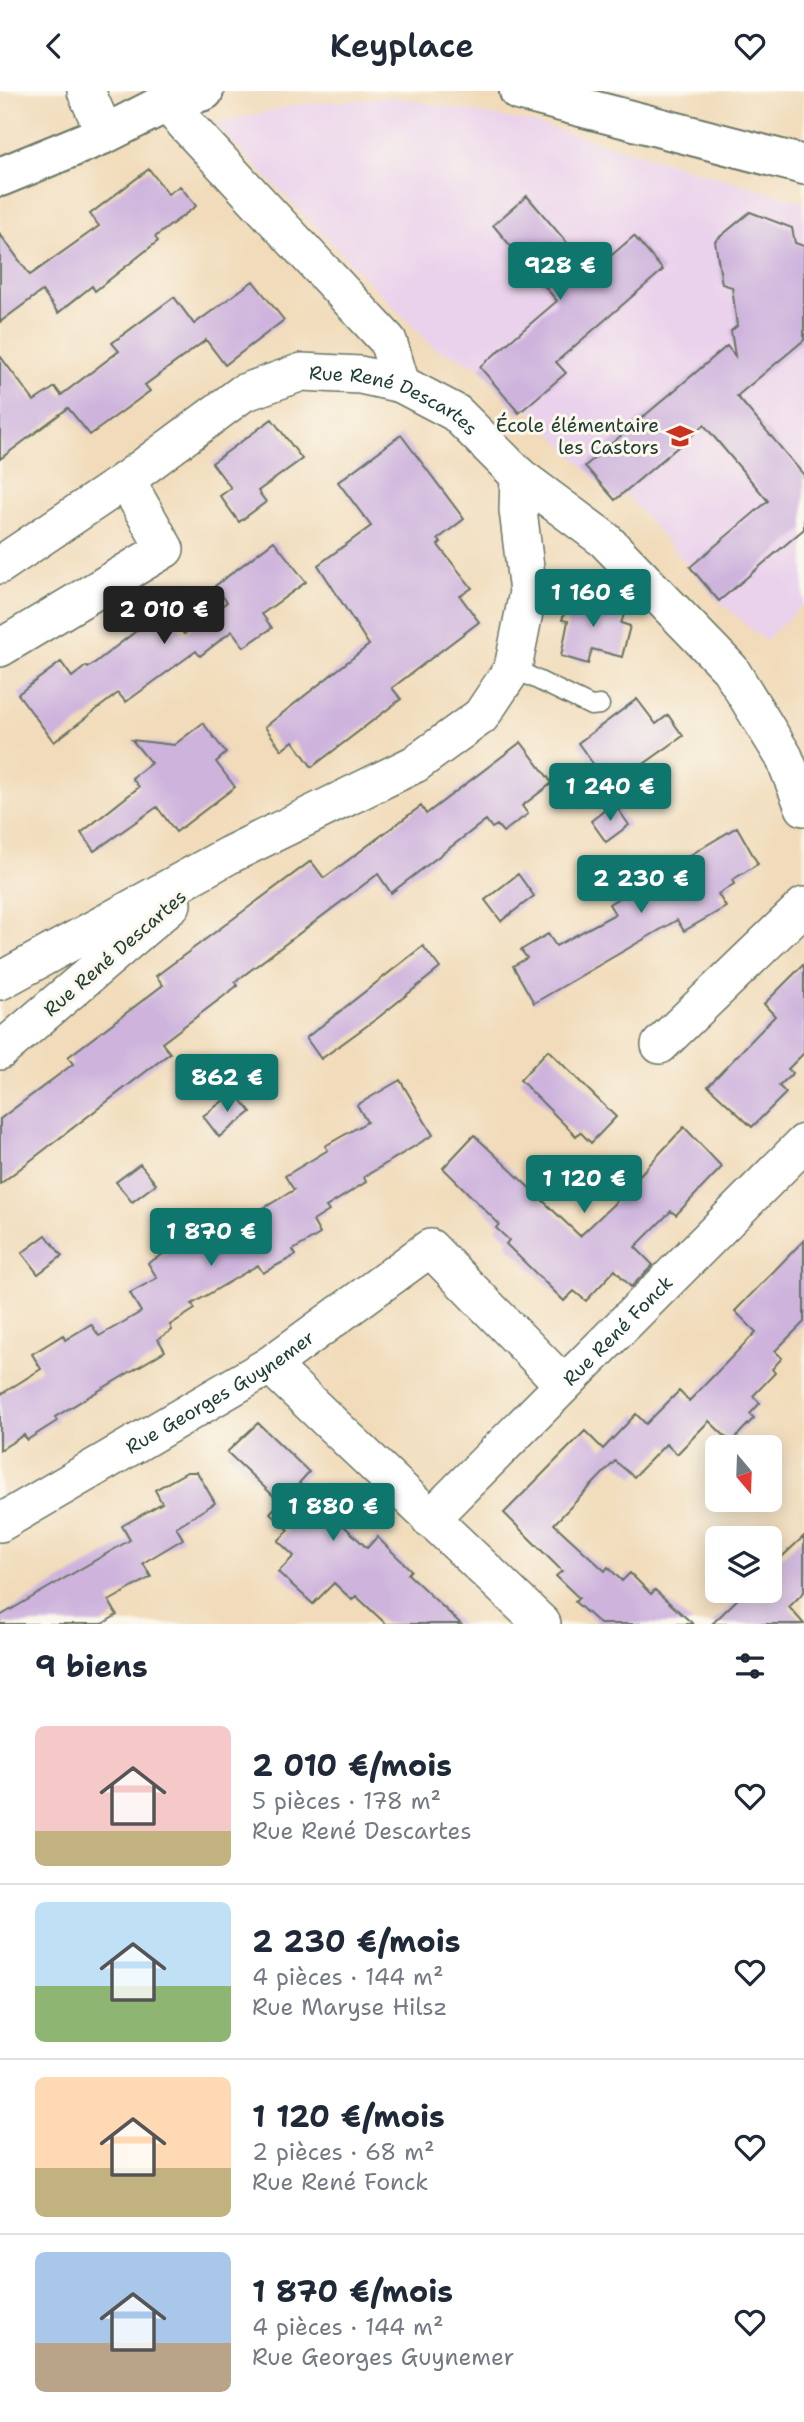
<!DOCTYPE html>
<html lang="fr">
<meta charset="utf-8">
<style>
:root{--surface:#fff;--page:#f2f2f3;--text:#1f2937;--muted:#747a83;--line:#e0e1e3;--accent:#0f766e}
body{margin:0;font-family:"Shantell Sans",sans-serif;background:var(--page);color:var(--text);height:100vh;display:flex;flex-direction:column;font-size:26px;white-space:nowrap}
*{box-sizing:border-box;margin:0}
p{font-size:23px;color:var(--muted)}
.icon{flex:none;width:38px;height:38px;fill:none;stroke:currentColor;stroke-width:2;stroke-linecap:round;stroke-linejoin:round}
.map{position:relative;height:1533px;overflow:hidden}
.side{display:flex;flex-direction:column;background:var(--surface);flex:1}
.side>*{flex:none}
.needle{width:46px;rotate:161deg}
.buttons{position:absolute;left:705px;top:1344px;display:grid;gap:14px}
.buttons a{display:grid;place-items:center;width:77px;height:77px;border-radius:10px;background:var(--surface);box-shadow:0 4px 18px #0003;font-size:35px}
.price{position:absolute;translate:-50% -60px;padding:0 16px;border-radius:7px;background:var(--accent);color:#fff;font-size:23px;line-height:46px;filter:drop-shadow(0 2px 4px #0008)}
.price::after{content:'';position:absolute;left:50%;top:42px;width:21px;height:16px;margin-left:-10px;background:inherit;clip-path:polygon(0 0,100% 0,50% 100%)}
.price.selected{background:#222;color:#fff}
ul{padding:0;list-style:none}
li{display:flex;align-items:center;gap:21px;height:175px;padding:0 35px}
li+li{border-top:2px solid var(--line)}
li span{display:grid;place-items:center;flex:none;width:196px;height:140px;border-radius:10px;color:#555}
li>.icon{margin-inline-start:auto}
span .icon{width:84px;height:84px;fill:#fffc;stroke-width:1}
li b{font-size:30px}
h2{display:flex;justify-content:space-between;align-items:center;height:84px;padding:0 35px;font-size:30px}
header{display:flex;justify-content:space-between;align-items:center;height:91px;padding:0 35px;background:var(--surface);font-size:32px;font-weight:600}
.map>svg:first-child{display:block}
</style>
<header><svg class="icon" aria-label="back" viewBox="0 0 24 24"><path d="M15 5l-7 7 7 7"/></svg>Keyplace<svg class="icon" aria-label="heart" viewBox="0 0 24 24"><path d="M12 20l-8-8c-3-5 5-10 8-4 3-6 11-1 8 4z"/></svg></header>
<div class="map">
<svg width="804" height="1533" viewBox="0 0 804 1533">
<rect width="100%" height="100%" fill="#fbf7ec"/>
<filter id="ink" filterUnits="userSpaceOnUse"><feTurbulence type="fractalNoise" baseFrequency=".0143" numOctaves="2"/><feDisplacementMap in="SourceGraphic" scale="14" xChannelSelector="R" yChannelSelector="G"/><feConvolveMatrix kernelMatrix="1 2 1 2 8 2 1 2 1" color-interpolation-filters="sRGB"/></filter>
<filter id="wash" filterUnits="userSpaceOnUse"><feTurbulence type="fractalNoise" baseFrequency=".00686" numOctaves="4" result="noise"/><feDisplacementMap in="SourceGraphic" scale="28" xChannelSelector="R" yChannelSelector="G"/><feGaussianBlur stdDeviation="1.57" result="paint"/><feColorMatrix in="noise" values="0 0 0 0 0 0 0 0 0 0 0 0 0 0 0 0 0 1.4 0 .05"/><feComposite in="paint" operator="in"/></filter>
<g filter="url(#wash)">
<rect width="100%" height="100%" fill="#f1dbba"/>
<path fill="#ead1ec" d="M393,6L533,32L804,111V512L765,550L719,510L624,402L615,409L527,316L519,322L480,276L433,256L215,33L297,14Z"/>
<g id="blocks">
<path fill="#ceb4dd" d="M149,78L168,103L180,95L196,115L155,146L158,150L95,200L92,195L58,222L42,200L0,231V143L30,184L99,135L90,123Z
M527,105L592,181L634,145L663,179L556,271L566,282L519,322L480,276L557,210L493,134Z
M750,121L792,137L795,152L804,155V249L737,305L804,384V438L719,510L690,476L768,410L704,334L615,409L585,375L727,255L735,265L731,240L737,235L732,196L722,193L715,150Z
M253,190L284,229L225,274L206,249L145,294L150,300L90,344L68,317L0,368V265L34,310L55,296L61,304L119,260L112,252L174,206L194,233Z
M272,328L302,368L258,400L266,411L239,431L220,405L231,397L212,372Z
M401,344L464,428L438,448L441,451L438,454L472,497L460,505L479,531L392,597L401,608L312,676L293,650L282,659L265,636L369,554L318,474L371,435L338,391Z
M274,450L306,491L262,523L272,537L244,556L232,540L200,565L196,560L126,611L118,602L54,651L18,603L61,571L72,586L86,575L88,577L165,518L184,543L227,511L215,495Z
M570,504L626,518L621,532L630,535L622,566L592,558L588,573L561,565L568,530L562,529Z
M637,608L656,633L668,624L683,645L641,675L645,680L615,703L578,652Z
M203,632L226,662L216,671L235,696L176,741L157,716L94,760L81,742L139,696L132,687L151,672L132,649L174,654Z
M521,651L552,692L522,715L528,723L503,741L497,734L492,737L486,729L391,802L378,783L235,891L237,895L162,952L170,962L0,1093V1028L73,973L68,966L163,894L156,885L311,770L324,787L421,715L426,723Z
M614,712L629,734L606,751L591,730Z
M737,736L758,773L732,789L734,793L718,803L726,816L684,840L677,829L534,912L513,875L527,867L521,859L548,843L556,855L615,823L609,813Z
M518,783L534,805L501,830L485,809Z
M423,855L440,877L379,926L321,968L306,947Z
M804,873V962L788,978L793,982L779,995L786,1002L752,1036L708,995L775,925L764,913Z
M548,959L616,1026L591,1052L580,1041L576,1045L520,989Z
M400,989L433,1044L364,1086L366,1091L326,1116L329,1120L313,1130L320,1143L293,1159L296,1164L263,1182L258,1174L192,1213L195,1218L170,1234L172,1239L158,1248L165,1260L55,1326L57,1330L27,1349L24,1344L0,1359V1304L41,1278L32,1263L63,1244L65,1249L91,1233L99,1245L141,1221L130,1202L157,1187L148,1172L205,1139L207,1144L222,1135L225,1140L294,1099L285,1085L328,1059L325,1055L367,1031L357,1014Z
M235,1001L251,1021L219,1046L203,1025Z
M684,1036L722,1076L676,1124L671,1120L635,1156L653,1174L631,1196L615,1179L586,1210L574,1200L564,1210L506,1153L509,1149L496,1137L499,1133L443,1077L474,1044L580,1145L639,1089L637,1087Z
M140,1073L156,1093L132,1111L116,1091Z
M46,1144L62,1165L38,1183L22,1162Z
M804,1149V1231L775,1260L782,1267L772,1278L775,1282L753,1305L760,1312L750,1323L754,1327L731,1351L709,1330L677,1363L666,1353L634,1386L615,1370L554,1433L605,1480L608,1476L622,1490L630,1482L651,1503L655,1499L693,1533H600L575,1511L579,1507L556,1485L562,1480L504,1422L585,1340L603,1358L636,1323L646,1333L679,1300L689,1310L756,1241L735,1220Z
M258,1332L309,1381L299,1392L367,1457L377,1446L411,1479L408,1483L461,1533H386L356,1505L352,1509L334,1492L313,1513L278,1481L294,1465L278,1450L289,1439L270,1422L280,1411L227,1361Z
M187,1381H197L215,1412L176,1436L183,1448L143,1472L151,1486L109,1510L117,1524L102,1533H0V1525L130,1449L122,1435L162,1412L155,1399Z
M804,1445V1501L789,1516L804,1533H712L746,1500H770V1477Z"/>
</g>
</g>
<g filter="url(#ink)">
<use href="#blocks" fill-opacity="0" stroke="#687463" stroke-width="2"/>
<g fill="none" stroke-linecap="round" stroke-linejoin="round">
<g stroke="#687463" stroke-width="21">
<path id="service" d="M513,577L591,615L600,614"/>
</g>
<g stroke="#687463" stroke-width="40">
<g id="minor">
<path d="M86,0L105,43"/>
<path d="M166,12L388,250L401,293"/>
<path d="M0,474L126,389"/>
<path id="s1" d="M0,557L165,458L126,389L243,302L302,281L360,284L401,293L456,322L519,385L605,449L730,578L784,666L804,716"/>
<path d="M0,890L229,764L415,673L481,625L513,577L528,501L518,419L519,385"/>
<path d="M660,954L804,815"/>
<path d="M0,960L172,813"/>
<path d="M270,1274L542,1533"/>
<path id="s2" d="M430,1428L804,1052"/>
<path id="s3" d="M0,1432L270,1274L430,1157L563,1293"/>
</g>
</g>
<g stroke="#687463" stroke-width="42">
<path id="tertiary" d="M519,0L804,74
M0,86L105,43L166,12L204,0"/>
</g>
<use href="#service" stroke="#fff" stroke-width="18"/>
<use href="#minor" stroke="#fff" stroke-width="37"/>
<use href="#tertiary" stroke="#fff" stroke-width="38"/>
</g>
</g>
<defs>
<g id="school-bare" transform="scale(2.1)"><path d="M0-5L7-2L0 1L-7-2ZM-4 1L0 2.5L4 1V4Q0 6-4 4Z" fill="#c8321e" stroke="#fbf7ec" stroke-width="2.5" paint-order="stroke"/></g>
</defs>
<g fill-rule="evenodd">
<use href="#school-bare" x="680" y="345"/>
</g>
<g text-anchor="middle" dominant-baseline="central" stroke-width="6" stroke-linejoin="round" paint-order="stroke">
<g font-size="19" fill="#1f3d34" stroke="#fbf7ec">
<text stroke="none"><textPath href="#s1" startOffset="578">Rue René Descartes</textPath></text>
<text transform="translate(115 862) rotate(-41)">Rue René Descartes</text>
<text stroke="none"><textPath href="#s2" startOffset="266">Rue René Fonck</textPath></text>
<text stroke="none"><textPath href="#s3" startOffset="256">Rue Georges Guynemer</textPath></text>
</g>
<g font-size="19" fill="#1f3d34" stroke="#fbf7ec" text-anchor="end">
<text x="659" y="334">École élémentaire<tspan x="659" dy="22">les Castors</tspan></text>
</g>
</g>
</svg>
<div class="buttons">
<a><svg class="needle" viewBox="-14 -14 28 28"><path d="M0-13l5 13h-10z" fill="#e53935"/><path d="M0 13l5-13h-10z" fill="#747a83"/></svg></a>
<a><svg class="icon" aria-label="layers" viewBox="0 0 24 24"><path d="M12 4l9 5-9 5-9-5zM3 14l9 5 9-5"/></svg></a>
</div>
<b class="price" style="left:560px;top:211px">928 €</b>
<b class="price" style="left:593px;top:538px">1 160 €</b>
<b class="price selected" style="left:164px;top:555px">2 010 €</b>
<b class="price" style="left:610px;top:732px">1 240 €</b>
<b class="price" style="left:641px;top:824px">2 230 €</b>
<b class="price" style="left:227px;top:1023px">862 €</b>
<b class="price" style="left:584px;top:1124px">1 120 €</b>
<b class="price" style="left:211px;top:1177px">1 870 €</b>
<b class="price" style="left:333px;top:1452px">1 880 €</b>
</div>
<section class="side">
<h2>9 biens<svg class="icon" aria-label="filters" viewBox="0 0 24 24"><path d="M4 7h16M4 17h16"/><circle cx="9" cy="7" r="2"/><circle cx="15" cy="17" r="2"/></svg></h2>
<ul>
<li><span style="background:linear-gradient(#f6c9c9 75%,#c2b280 0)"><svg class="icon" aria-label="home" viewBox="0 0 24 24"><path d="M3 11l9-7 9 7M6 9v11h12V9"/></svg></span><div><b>2 010 €/mois</b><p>5 pièces · 178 m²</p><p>Rue René Descartes</p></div><svg class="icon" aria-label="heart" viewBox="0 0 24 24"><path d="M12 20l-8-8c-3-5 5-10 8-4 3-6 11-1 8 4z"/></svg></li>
<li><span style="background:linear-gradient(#bfe0f5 60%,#8fb573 0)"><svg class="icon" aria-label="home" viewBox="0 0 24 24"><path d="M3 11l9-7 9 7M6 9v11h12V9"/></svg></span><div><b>2 230 €/mois</b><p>4 pièces · 144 m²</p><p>Rue Maryse Hilsz</p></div><svg class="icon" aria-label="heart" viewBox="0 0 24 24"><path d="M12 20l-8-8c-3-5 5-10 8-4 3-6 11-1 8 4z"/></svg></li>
<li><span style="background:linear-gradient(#ffd9b3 65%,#c2b280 0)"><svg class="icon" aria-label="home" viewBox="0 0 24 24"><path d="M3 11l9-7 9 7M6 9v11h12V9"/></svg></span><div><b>1 120 €/mois</b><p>2 pièces · 68 m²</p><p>Rue René Fonck</p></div><svg class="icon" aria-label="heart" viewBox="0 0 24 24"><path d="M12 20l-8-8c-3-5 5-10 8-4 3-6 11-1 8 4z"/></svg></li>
<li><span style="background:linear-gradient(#a9c7e8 65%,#b9a48a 0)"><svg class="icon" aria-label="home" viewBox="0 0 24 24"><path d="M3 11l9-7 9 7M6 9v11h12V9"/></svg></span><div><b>1 870 €/mois</b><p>4 pièces · 144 m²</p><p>Rue Georges Guynemer</p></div><svg class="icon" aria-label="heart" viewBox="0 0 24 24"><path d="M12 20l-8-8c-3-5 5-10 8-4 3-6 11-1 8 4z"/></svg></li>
</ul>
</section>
